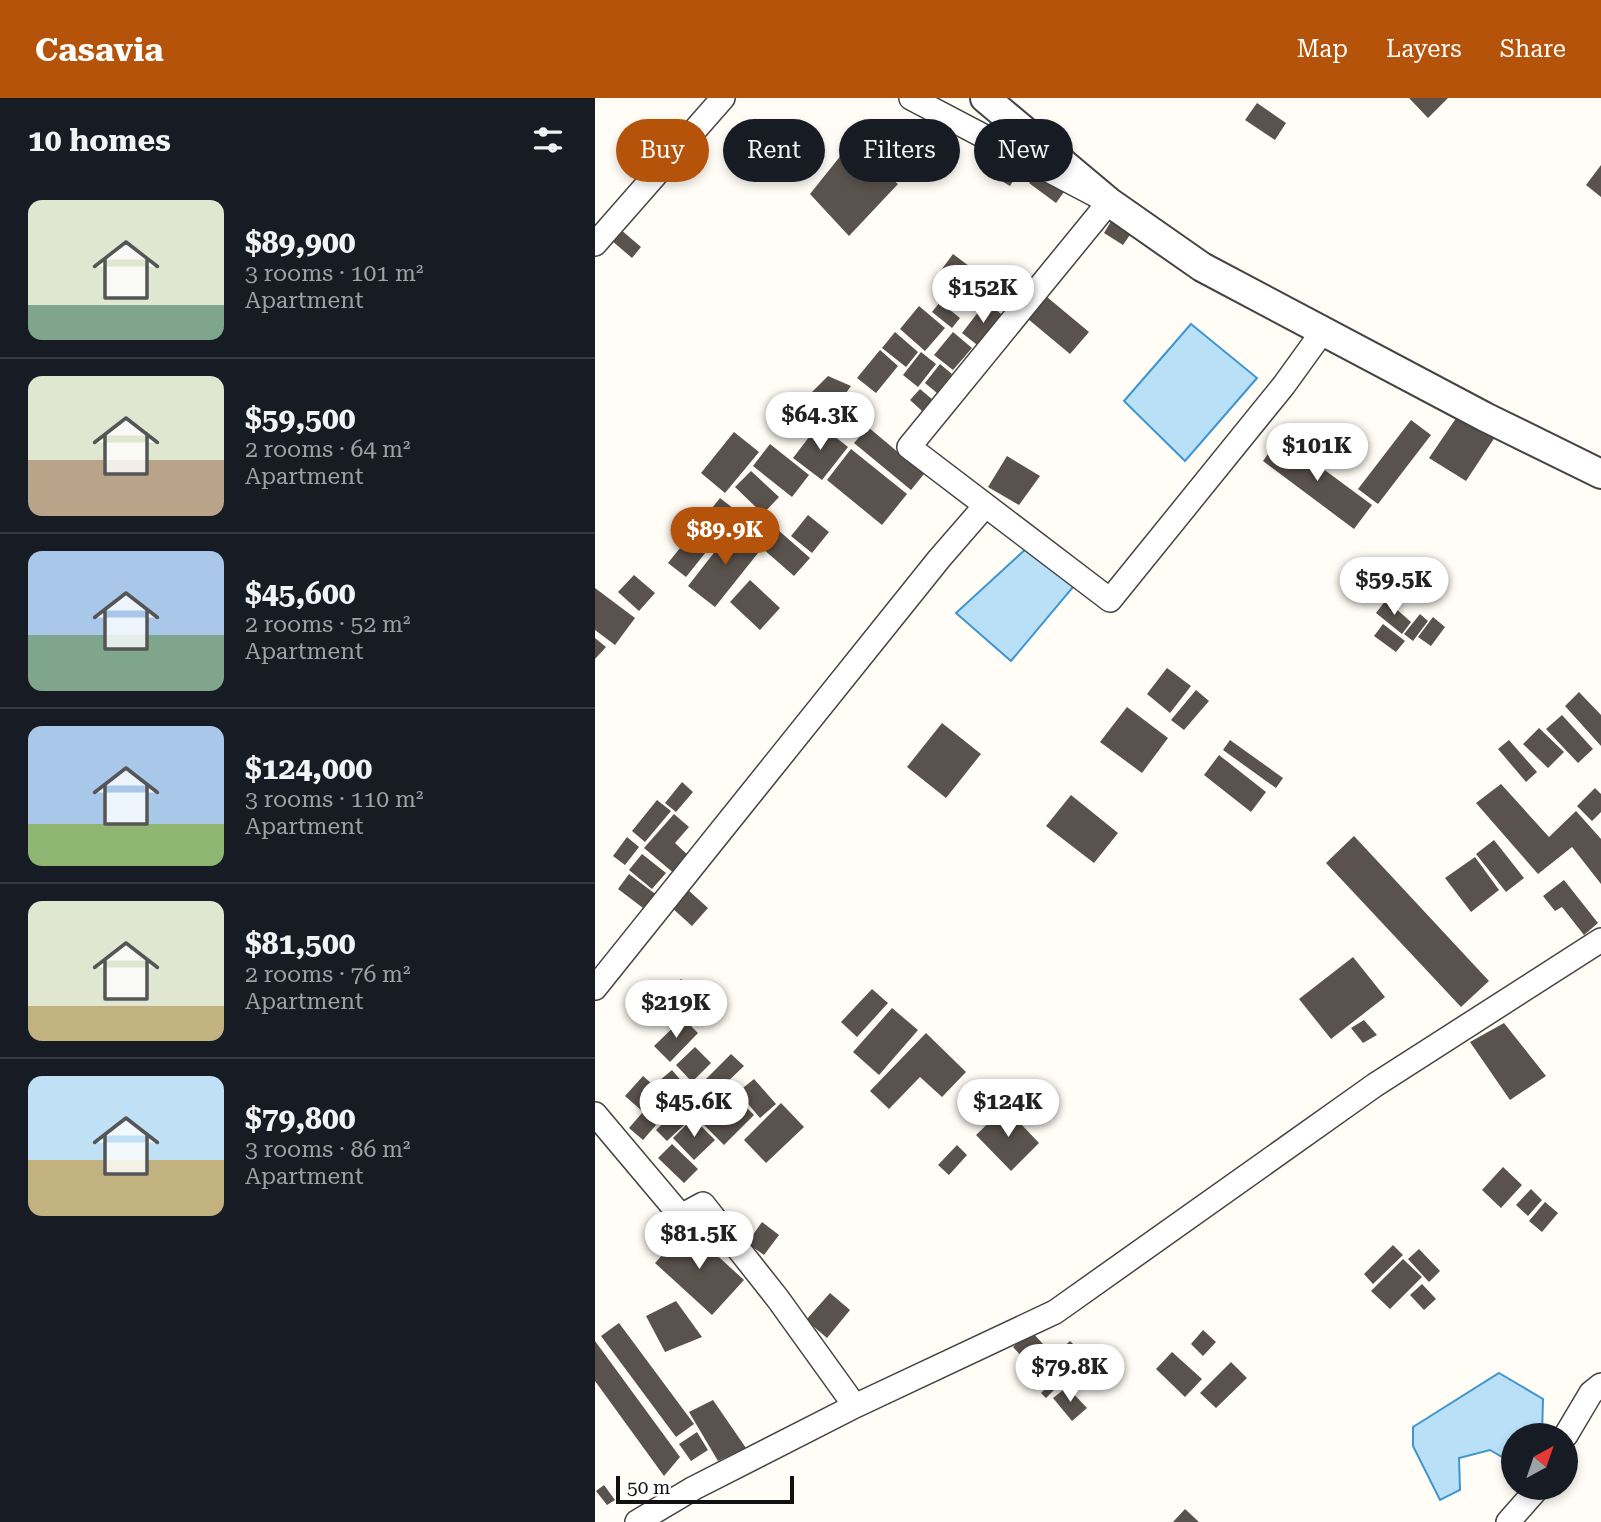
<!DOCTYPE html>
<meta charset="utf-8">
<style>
:root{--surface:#171b24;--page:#20242c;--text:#f1f3f6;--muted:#9ea1a6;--line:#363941;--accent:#b45309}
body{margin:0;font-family:"Roboto Serif",serif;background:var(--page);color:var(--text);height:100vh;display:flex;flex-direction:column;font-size:26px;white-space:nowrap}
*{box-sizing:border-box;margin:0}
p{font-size:23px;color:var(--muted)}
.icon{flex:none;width:38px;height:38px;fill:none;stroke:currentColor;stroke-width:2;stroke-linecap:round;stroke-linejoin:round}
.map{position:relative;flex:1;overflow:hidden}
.drawer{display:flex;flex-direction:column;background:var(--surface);width:595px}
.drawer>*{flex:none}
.top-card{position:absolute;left:21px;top:21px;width:665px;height:63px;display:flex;gap:14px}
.needle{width:46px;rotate:40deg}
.buttons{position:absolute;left:906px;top:1325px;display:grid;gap:14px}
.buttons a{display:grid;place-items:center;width:77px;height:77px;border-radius:50%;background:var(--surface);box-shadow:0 4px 10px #0003;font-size:35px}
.scale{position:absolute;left:21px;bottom:18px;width:178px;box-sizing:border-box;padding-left:7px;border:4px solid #111;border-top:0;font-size:19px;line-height:24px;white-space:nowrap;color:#111;-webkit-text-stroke:5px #fff;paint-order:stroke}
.price{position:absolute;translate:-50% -60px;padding:0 16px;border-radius:24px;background:#fff;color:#222;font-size:23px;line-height:46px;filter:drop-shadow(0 2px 4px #0008)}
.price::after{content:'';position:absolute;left:50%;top:42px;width:21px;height:16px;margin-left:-10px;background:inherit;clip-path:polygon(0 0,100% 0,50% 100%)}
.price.current{background:var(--accent);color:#fff}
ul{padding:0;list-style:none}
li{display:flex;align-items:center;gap:21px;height:175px;padding:0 28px}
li+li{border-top:2px solid var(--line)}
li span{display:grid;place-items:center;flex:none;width:196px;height:140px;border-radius:14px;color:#555}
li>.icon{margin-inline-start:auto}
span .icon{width:84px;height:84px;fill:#fffc;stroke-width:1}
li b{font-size:30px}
h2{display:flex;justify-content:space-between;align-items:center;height:84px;padding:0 28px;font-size:30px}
.chip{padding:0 24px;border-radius:32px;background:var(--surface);box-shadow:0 4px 10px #0003;font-size:24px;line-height:63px}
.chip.current{background:var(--accent);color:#fff}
header{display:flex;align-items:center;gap:42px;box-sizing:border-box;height:98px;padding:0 35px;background:var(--accent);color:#fff}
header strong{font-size:33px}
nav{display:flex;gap:38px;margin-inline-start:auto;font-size:24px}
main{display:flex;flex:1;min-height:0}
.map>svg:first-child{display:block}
</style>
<header>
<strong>Casavia</strong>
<nav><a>Map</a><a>Layers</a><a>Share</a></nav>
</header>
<main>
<section class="drawer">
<h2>10 homes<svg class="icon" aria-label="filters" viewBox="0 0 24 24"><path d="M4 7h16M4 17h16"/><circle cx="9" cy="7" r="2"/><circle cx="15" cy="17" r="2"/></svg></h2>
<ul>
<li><span style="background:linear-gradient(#dfe7d0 75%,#7fa58c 0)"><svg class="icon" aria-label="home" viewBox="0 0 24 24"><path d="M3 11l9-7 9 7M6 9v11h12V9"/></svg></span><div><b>$89,900</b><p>3 rooms · 101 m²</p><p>Apartment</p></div></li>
<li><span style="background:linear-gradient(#dfe7d0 60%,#b9a48a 0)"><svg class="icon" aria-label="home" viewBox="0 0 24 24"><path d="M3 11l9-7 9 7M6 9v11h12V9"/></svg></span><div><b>$59,500</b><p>2 rooms · 64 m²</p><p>Apartment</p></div></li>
<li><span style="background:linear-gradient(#a9c7e8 60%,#7fa58c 0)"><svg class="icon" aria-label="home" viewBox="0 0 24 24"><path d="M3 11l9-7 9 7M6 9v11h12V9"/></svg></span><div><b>$45,600</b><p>2 rooms · 52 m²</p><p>Apartment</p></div></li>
<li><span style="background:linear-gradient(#a9c7e8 70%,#8fb573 0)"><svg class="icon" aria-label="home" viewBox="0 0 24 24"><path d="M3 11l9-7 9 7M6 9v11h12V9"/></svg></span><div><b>$124,000</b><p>3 rooms · 110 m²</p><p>Apartment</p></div></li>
<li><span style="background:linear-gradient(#dfe7d0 75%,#c2b280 0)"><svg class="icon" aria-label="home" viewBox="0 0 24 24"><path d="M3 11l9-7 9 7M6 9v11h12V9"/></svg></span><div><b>$81,500</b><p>2 rooms · 76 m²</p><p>Apartment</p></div></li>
<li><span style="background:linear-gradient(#bfe0f5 60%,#c2b280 0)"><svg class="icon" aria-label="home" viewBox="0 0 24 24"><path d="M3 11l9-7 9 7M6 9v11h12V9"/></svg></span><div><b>$79,800</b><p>3 rooms · 86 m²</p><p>Apartment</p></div></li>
</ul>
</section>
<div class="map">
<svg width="1006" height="1424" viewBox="0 0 1006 1424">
<rect width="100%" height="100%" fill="#fffdf5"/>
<path fill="#b9e0f7" stroke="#3f96cf" stroke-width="2" d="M596,226L662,280L590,363L529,303Z
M434,448L484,482L416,563L361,515Z
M904,1275L948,1301L947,1337H919V1366L895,1352L864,1360L865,1392L845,1402L818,1348V1329Z"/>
<path fill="#5a524d" d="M814,0H853L833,20Z
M662,5L691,25L680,42L650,22Z
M255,46L303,86L254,138L215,96Z
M399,52L427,68L415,88L387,71Z
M1006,67V99L991,87Z
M441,74L469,94L461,105L434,85Z
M521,115L541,128L528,147L509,135Z
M25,131L46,149L37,160L16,142Z
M358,156L382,174L368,193L344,175Z
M357,191L367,199L358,209L348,201Z
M452,199L494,234L475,256L433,221Z
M345,204L365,220L357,230L337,214Z
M391,204L410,219L386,250L367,235Z
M324,208L350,230L330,253L305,231Z
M300,234L323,254L311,269L287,250Z
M358,234L377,250L358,272L339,257Z
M285,252L303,268L281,295L262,280Z
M326,254L341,266L323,289L308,277Z
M345,266L357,276L342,295L330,285Z
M233,278L256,288L237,315L213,298Z
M325,291L338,302L327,313L315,302Z
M868,310L904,333L871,383L834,360Z
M816,322L836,337L783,406L763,391Z
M224,326L253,349L227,382L198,360Z
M273,329L329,376L316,392L259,345Z
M139,334L164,354L130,395L106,375Z
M685,339L777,407L759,431L668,363Z
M175,346L214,377L197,399L158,368Z
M256,351L312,396L287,427L232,382Z
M412,358L445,378L424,407L393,389Z
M156,373L184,399L168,416L140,389Z
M125,400L143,414L91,479L73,465Z
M213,417L234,434L217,455L196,438Z
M139,429L167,450L120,509L93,488Z
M182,431L215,460L199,478L166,449Z
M39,477L60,495L44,513L23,494Z
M155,482L185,510L165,532L135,504Z
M0,490L40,520L20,547L0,532Z
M791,502L816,524L807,536L781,515Z
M825,516L833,523L818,543L809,536Z
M838,519L850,529L836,548L823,539Z
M788,526L810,543L801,554L779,538Z
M0,540L11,549L0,561Z
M572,570L596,588L575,615L552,596Z
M601,592L614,603L589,632L576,622Z
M984,594L1006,617V648L970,608Z
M532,609L573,640L547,675L505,644Z
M967,617L998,651L983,665L951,631Z
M347,625L386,656L351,700L312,669Z
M944,630L969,654L953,670L928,646Z
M635,642L688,680L681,690L628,652Z
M914,642L942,674L931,684L903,651Z
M624,657L671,694L656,714L609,677Z
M87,684L98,694L81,714L70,705Z
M906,686L954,739L981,713L1006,741V786L977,749L943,776L881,705Z
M1000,690L1006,696V714L997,723L982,708Z
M476,697L523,735L499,765L451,728Z
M62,702L76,713L50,744L37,733Z
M79,716L94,729L80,745L96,760L81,777L49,750Z
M759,738L894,883L866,909L731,765Z
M32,739L44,749L30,767L18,758Z
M899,742L929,780L911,794L881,756Z
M47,756L71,775L57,791L34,772Z
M880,759L904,792L876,814L850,780Z
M34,776L63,798L52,813L23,791Z
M969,782L1003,825L989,837L967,809L960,813L948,798Z
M92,791L113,810L97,828L76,809Z
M758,859L790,899L736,941L704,901Z
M86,881L99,895L78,914L65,901Z
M277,891L293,905L262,939L246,924Z
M297,910L323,932L284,977L258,954Z
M88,920L103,935L75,964L59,948Z
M769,922L782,937L768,945L756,930Z
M909,925L951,978L915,1002L875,944Z
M331,935L371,974L347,999L325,979L294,1011L275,993Z
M100,949L116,965L97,984L81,967Z
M136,956L149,968L107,1008L96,996Z
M77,972L95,993L82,1004L64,983Z
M48,978L65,993L47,1013L30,998Z
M159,981L181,1006L165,1020L143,994Z
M133,991L159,1017L129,1047L103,1021Z
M65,997L77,1008L64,1024L51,1014Z
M93,1001L104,1013L72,1043L61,1032Z
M186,1005L209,1029L171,1065L149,1042Z
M410,1009L444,1045L416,1073L381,1037Z
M47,1015L61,1027L48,1042L34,1030Z
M98,1020L120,1042L99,1062L78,1040Z
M77,1046L103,1071L89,1085L63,1060Z
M362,1047L372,1057L354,1077L343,1067Z
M908,1069L927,1087L906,1110L887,1092Z
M936,1091L947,1102L933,1118L921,1107Z
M950,1104L963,1115L947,1134L934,1123Z
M167,1124L184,1137L169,1157L152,1145Z
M92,1130L149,1182L117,1217L60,1165Z
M798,1147L808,1157L778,1186L769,1176Z
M824,1151L845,1173L834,1184L813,1161Z
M808,1161L827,1179L795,1211L776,1193Z
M827,1186L841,1201L829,1212L815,1197Z
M235,1195L255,1212L232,1240L211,1222Z
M81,1203L107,1239L70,1254L51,1218Z
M24,1225L99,1326L81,1339L6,1238Z
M608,1232L621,1244L608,1258L596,1246Z
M436,1233L448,1246L430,1262L418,1249Z
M0,1243L85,1359L69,1378L0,1283Z
M475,1243L499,1267L482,1282L459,1258Z
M447,1250L465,1269L439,1292L422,1273Z
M577,1254L607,1281L590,1299L561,1271Z
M636,1264L652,1280L621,1310L605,1295Z
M462,1279L467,1284L451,1300L446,1295Z
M472,1289L492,1310L477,1323L458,1300Z
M118,1302L151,1350L123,1363L94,1314Z
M102,1334L113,1352L96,1363L84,1346Z
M9,1387L20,1402L12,1407L1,1393Z
M590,1411L604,1424H578Z"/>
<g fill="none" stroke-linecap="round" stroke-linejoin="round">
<g stroke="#444" stroke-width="26">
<path id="minor" d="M316,0L514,104L314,349L515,502L689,287L728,233
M0,146L128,0
M0,890L344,461L390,408
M0,1016L86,1118L108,1106L183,1201L260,1308
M971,1337L996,1295L1006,1287
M42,1424L99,1390L260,1308L460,1214L780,987L1006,842
M913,1424L943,1390"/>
</g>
<g stroke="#444" stroke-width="32">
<path id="tertiary" d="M390,0L514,104L607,169L890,319L1006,376"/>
</g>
<use href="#minor" stroke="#fff" stroke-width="23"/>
<use href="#tertiary" stroke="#fff" stroke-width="28"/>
</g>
</svg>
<div class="buttons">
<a><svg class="needle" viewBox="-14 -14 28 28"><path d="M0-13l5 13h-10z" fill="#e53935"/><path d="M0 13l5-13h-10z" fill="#9ea1a6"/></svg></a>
</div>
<div class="scale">50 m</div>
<b class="price" style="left:388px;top:227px">$152K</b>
<b class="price" style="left:225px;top:354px">$64.3K</b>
<b class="price" style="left:722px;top:385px">$101K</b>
<b class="price current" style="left:130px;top:469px">$89.9K</b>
<b class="price" style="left:799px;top:519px">$59.5K</b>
<b class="price" style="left:81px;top:942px">$219K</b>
<b class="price" style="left:99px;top:1041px">$45.6K</b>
<b class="price" style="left:413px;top:1041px">$124K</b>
<b class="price" style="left:104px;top:1173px">$81.5K</b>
<b class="price" style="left:475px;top:1306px">$79.8K</b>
<div class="top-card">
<a class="chip current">Buy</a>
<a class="chip">Rent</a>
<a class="chip">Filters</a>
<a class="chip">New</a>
</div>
</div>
</main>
